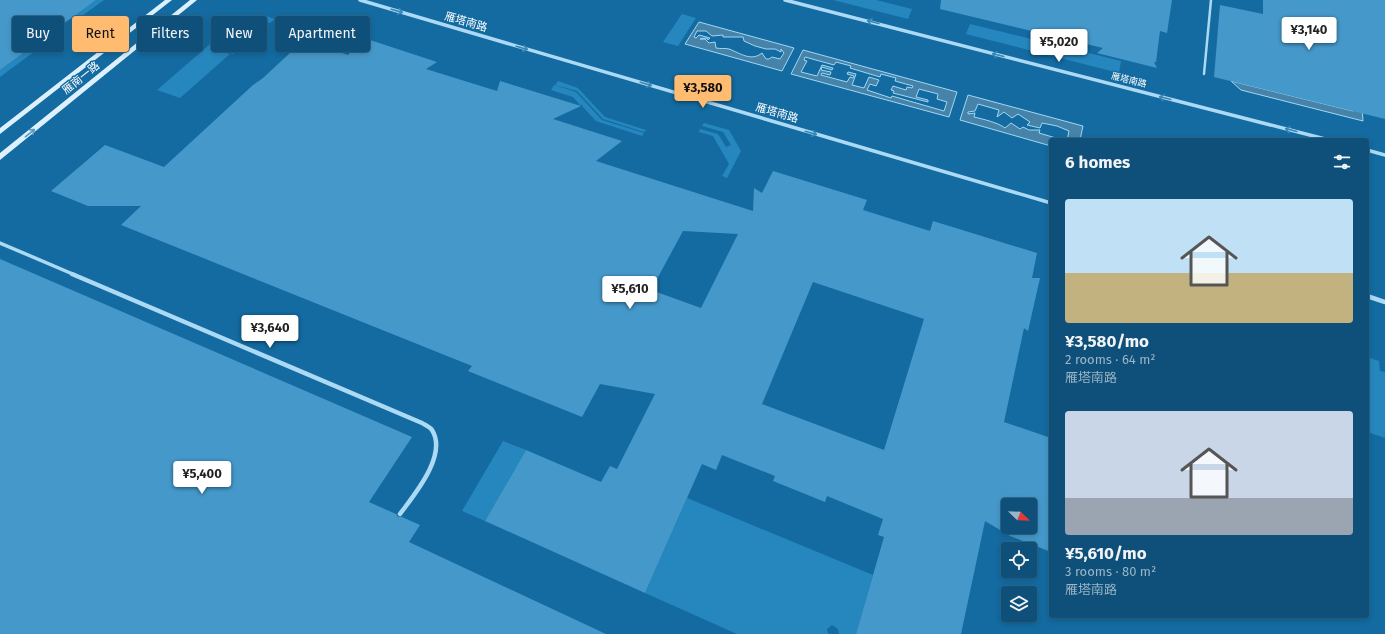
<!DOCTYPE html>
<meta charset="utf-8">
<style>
:root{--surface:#0e5079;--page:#17577e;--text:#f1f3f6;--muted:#9bb5c6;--line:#2e678a;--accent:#ffbb70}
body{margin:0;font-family:"Fira Sans","Noto Sans SC",sans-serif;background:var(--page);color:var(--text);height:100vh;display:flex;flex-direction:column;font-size:15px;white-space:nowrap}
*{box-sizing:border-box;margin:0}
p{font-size:13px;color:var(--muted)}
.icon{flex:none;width:22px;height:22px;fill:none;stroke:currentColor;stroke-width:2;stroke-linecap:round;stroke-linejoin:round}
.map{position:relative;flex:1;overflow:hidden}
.sheet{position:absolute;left:1049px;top:138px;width:320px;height:480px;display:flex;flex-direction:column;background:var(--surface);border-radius:4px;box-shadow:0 2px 6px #0003,0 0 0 1px var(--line)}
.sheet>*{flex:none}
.top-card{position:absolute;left:12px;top:16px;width:380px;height:36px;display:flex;gap:8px}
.needle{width:26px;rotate:113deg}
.controls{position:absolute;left:1001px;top:498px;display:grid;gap:8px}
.controls a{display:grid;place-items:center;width:36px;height:36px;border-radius:4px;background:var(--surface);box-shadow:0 2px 6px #0003,0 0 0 1px var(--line);font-size:20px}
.price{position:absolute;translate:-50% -34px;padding:0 9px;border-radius:4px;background:#fff;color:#222;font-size:13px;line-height:26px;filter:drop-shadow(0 1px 2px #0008)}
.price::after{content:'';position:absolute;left:50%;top:24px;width:12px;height:9px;margin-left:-6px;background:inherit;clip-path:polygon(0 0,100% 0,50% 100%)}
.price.on{background:var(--accent);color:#111}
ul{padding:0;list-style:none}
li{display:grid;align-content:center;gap:8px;height:212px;padding:0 16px}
li span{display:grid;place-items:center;height:124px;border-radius:4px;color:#555}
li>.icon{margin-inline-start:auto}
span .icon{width:72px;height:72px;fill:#fffc;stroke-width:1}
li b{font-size:17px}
h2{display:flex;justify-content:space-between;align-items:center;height:48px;padding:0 16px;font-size:17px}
.chip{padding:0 14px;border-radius:4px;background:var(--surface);box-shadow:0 2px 6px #0003,0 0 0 1px var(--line);font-size:14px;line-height:36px}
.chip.on{background:var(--accent);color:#111}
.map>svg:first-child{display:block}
</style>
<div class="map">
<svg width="1385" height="634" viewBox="0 0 1385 634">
<rect width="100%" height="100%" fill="#136ba1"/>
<path fill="#2687bf" d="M96,0H104L79,18L73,16Z
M833,0H876L912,9L908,19Z
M682,14L696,18L678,46L663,42Z
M262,15L275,19L270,23C244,15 229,32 211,48L230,54L180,98L157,90L238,20Z
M258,21L269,25L242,49L240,48L233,54L214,47L238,26Z
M970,24L1121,61L1119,73L966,34Z
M48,35L54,37L0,77V70Z
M558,81L578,88L605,117L646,130L644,132L603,119L577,91L555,85Z
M554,85L576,92L602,120L644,133L642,136L596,121L582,106L583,105H580L573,97L551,90Z
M704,123L729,130L741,151L727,178L722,176L729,164L713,136L699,132L700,129L718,134L726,147L731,145L723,132L702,126Z
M1367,357L1379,361L1380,371L1385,372V438L1367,432Z
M503,441L526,450L485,521L462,511Z
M687,498L873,575L856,634H839L838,629L832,625L827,629L828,634H737L645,593Z"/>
<path fill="#4783a8" stroke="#9ed8f7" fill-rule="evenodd" d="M699,22L794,48L782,71L685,44ZM697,31H706L712,36L723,35V37H743L744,41L755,46L766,49H775L781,52V49L784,53L780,59L772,57L769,59H766L762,53C751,62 740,53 729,49C725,48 721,49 716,48L715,42L709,43L705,39H700L707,38L708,40L710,38L699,35L696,38L694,37Z
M1357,36L1363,121L1241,90L1231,81L1353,111Z
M803,50L957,92L949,117L791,74ZM805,57L834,65L836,62L851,66L850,68L880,77L881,74L896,78L895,81L913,86L912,88L907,87L906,90L893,86L891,90L894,91L893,93L928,102V100L916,97L919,89L938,94L937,99L947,102L944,111L892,96L891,98L867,90L870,84L876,86L879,80L869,77L864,88L852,85L856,74L848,72L847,74L854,76L853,78L850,77L847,82L821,75L822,73L830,75L831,72L821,70L822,67L832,70L833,68L822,65L817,76L801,72L807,61L804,60Z
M968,95L1083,126L1080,140H1067L1069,131L1057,126L1042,123L1040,128L1027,125L1030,122L1018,114L1012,118L1004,112L997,117L999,110L978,104L975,111L968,112V114L975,113L974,117C983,119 999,123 1005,128L1011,123L1020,129L1023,127L1029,130H1040L1039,133L1056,138L1059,140H1051V146L960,120Z"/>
<path fill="#4599ca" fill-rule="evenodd" d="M0,0H96L0,70Z
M941,0H1172L1167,33L1160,31L1156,62H1154L1157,68L1097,53L1103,48L940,9Z
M1263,0H1385V119L1214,77L1220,5L1263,14Z
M364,38L437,62L426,69L497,91L500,81L581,106L553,119L622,141L596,161L753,211L754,188L762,193L773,171L867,200L863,210L930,231L933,221L1037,253L1032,278H1040L1028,331L1024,328L1004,422L1051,438V552L1010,536L985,521L961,634H856L884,537L878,535L883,519L827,496L825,502L773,481L775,476L722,455L716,470L702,464L645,593L485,521L526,450L601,482L610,466L617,469L655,394L600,384L582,417L468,371L472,366L121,225L141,206H88L51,191L105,145L164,167L253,85L263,78L304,40L348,55ZM683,231L738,234L701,308L651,290ZM813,282L924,319L884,450L762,404ZM1008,505H1030V527H1008Z
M0,259L412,437L369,502L396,514L398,517H402L420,525L409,542L606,634H0Z"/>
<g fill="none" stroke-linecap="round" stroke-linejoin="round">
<path stroke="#acdaf5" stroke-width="2.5" d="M1204,74L1211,0"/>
<path stroke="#acdaf5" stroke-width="3.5" d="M360,0L1051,203
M785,0L1329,140
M1367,150L1385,155
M0,243L75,275"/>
<path stroke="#acdaf5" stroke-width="4.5" d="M72,274L422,423C425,425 430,427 432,430C448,455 414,495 400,514
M1367,296L1385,302"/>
<path fill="#dcf1fd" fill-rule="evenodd" d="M165,0H172L0,134V128Z
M190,0H197L0,160V153Z"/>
</g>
<defs><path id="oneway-shaft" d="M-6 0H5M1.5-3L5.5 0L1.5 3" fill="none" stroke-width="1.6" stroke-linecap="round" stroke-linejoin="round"/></defs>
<g stroke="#3987b6">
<use href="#oneway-shaft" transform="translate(397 11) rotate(16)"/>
<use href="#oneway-shaft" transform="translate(873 22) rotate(-166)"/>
<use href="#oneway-shaft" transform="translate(522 48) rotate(16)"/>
<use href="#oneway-shaft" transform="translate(998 55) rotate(-166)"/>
<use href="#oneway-shaft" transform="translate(646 84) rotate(16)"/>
<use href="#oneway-shaft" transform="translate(1165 98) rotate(-166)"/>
<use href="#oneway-shaft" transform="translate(1291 130) rotate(-166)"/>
<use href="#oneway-shaft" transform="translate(811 133) rotate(16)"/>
</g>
<use stroke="#599ac1" href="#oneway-shaft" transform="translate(30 133) rotate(-39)"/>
<g text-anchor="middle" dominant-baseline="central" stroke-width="3" stroke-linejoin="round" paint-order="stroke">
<g font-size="9" fill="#fff" stroke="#136ba1">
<text transform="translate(1129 80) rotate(14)">雁塔南路</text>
</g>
<g font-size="11" fill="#fff" stroke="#136ba1">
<text transform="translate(466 22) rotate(16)">雁塔南路</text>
<text transform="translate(81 78) rotate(-39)">雁南一路</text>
<text transform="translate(777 113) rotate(16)">雁塔南路</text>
</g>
</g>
</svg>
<div class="controls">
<a><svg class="needle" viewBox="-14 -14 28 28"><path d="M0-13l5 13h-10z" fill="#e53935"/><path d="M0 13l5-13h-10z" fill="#9bb5c6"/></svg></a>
<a><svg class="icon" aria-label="locate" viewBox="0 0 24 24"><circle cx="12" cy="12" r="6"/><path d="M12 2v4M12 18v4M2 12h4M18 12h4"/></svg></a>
<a><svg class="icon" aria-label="layers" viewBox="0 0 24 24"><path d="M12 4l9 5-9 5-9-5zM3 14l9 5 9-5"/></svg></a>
</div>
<b class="price" style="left:1309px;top:51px">¥3,140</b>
<b class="price" style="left:1059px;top:63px">¥5,020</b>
<b class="price on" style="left:703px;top:109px">¥3,580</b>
<b class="price" style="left:630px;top:310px">¥5,610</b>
<b class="price" style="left:270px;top:349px">¥3,640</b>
<b class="price" style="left:202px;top:495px">¥5,400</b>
<div class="top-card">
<a class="chip">Buy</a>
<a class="chip on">Rent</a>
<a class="chip">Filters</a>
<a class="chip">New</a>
<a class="chip">Apartment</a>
</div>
<section class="sheet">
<h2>6 homes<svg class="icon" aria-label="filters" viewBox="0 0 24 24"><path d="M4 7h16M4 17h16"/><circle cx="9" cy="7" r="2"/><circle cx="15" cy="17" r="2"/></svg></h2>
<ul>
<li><span style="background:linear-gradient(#bfe0f5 60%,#c2b280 0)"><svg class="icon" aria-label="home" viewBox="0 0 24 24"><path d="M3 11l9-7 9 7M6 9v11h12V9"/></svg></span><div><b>¥3,580/mo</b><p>2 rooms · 64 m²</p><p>雁塔南路</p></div></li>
<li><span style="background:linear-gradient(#c9d6e8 70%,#9aa5b1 0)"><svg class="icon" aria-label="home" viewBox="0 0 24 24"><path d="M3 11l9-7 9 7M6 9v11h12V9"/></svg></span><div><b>¥5,610/mo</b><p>3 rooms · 80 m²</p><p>雁塔南路</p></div></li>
</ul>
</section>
</div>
